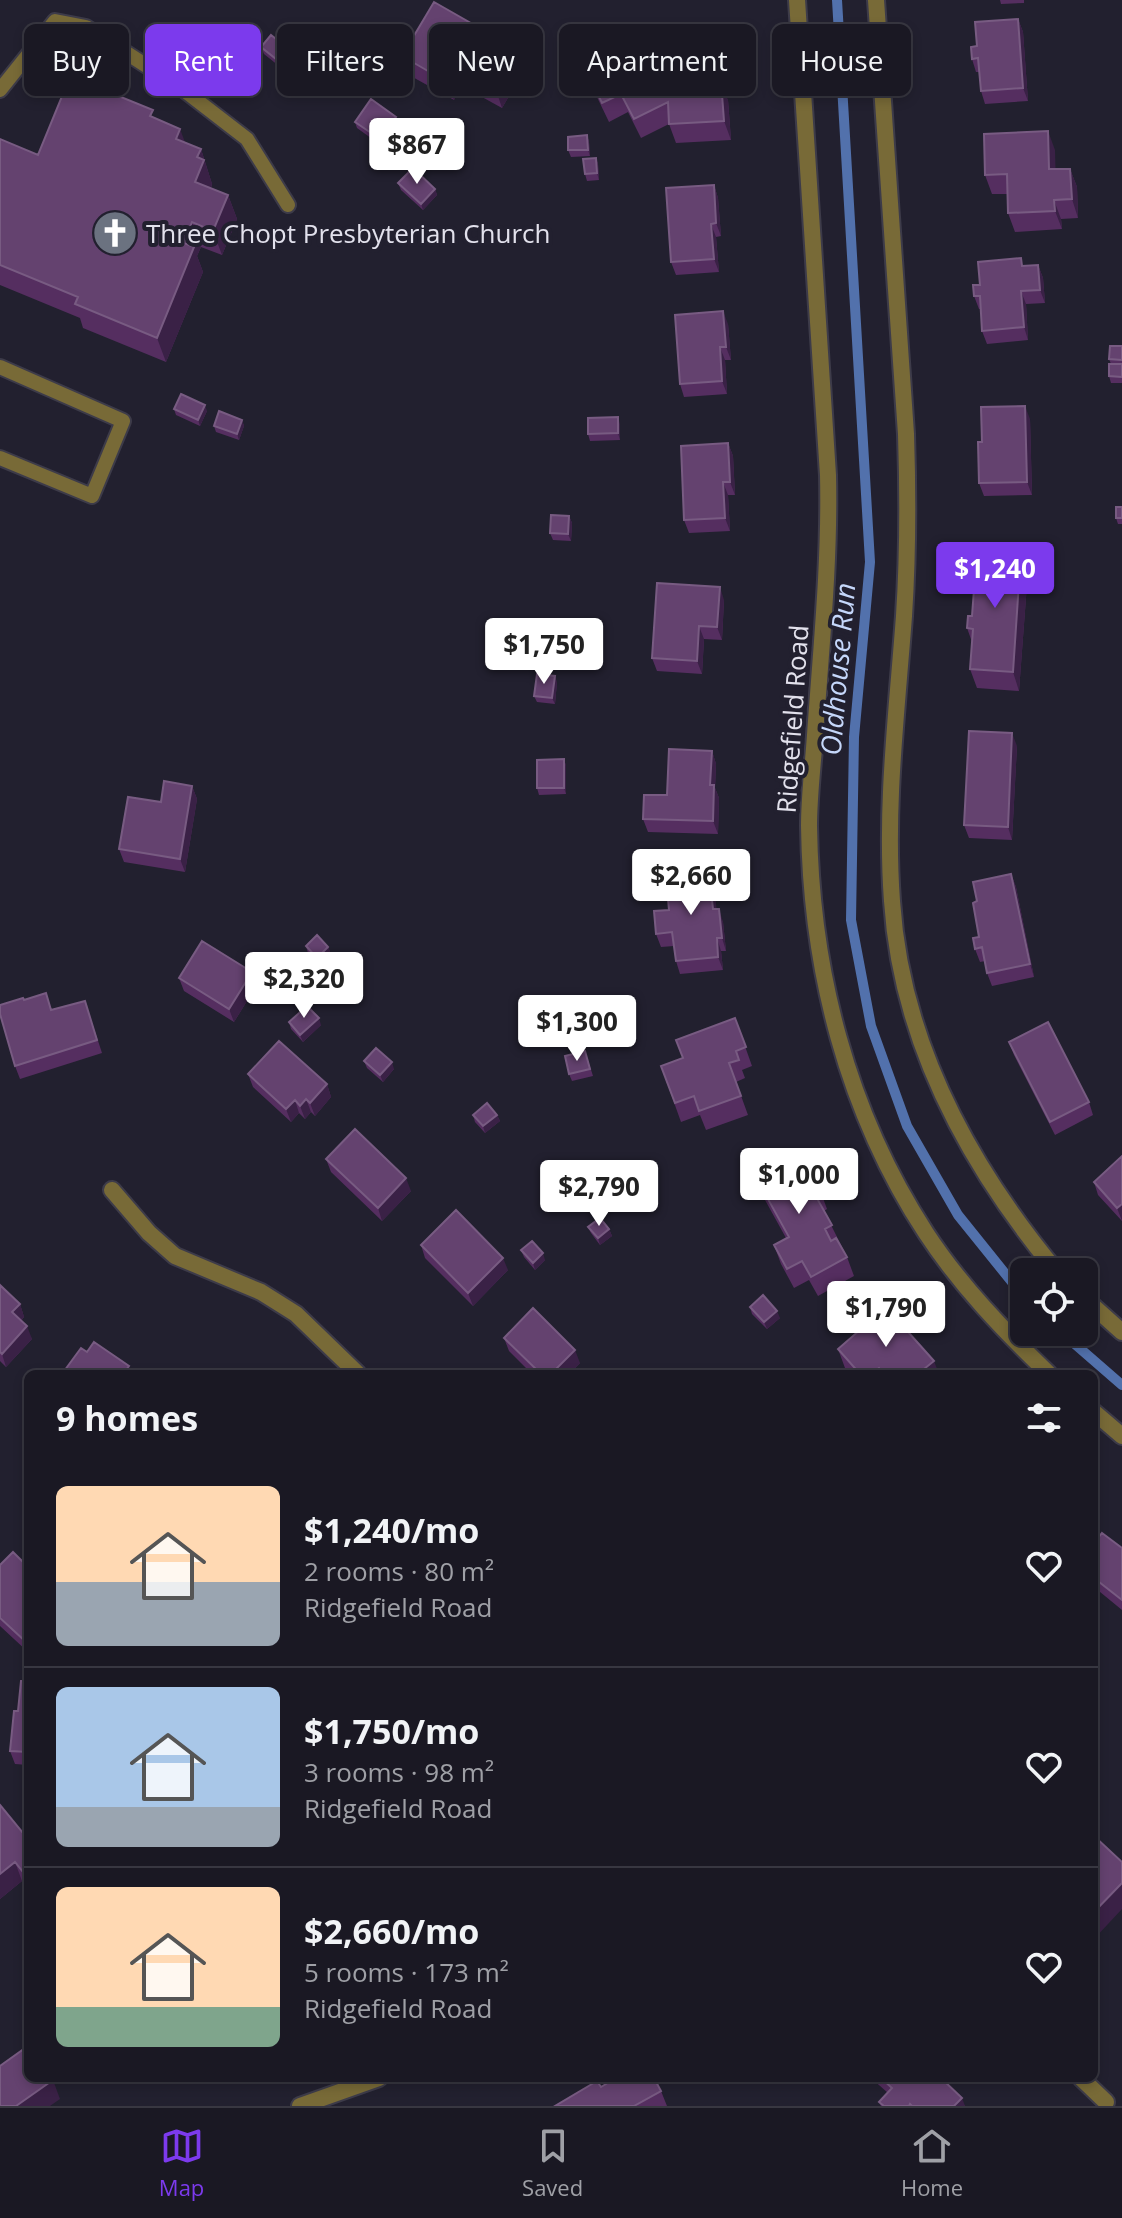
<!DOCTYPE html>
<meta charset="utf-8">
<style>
:root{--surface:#1a1823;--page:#272530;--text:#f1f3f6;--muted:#9fa0a6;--line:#383741;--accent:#7c3aed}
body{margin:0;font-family:"Open Sans",sans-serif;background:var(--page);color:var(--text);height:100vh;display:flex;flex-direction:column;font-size:30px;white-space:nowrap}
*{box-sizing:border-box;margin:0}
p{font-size:26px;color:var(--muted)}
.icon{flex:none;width:44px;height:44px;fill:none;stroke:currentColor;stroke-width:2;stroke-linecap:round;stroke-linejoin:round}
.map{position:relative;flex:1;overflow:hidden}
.sheet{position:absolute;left:24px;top:1370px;width:1074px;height:712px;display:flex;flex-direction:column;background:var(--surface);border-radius:12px;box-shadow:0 4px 12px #0003,0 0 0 2px var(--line)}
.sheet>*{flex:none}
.top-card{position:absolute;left:24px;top:24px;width:1074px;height:72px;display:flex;gap:16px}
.buttons{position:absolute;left:1010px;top:1258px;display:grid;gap:16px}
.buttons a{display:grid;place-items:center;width:88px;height:88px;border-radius:12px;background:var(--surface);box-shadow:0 4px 12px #0003,0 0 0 2px var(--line);font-size:40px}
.price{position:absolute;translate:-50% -68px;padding:0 18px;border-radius:8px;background:#fff;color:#222;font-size:26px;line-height:52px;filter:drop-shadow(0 2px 4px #0008)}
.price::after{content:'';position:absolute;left:50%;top:48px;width:24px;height:18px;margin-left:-12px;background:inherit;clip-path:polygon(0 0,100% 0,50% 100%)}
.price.active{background:var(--accent);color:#fff}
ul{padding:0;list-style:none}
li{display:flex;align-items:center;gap:24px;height:200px;padding:0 32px}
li+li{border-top:2px solid var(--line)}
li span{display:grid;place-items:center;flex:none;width:224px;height:160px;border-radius:12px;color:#555}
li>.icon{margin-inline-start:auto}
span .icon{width:96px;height:96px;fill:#fffc;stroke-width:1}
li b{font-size:34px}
h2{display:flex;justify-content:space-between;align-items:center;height:96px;padding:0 32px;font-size:34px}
.tag{padding:0 28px;border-radius:12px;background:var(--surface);box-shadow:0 4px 12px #0003,0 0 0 2px var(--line);font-size:28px;line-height:72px}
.tag.active{background:var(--accent);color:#fff}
.dock{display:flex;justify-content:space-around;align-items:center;height:112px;border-top:2px solid var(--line);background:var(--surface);font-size:22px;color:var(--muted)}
.dock a{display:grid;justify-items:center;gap:4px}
.dock .active{color:var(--accent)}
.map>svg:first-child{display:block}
</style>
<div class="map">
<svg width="1122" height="2106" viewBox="0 0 1122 2106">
<rect width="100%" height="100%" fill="#22202f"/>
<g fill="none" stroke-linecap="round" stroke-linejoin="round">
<path stroke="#5271ac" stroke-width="10" d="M837,0L870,562L854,737L851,920L871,1026L907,1126L958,1215L1024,1297
M1061,1332L1122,1385"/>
<g stroke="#3d3b49" stroke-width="18">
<path id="service" d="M0,90L55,21L86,27L181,88L247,139L288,205
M0,367L123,421L92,496L0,458"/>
</g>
<g stroke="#3d3b49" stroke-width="20">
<path id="minor" d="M797,0L828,475C830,562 821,649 815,735C813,765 809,796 809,826C811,969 847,1112 926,1233C960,1285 1004,1331 1049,1374
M876,0L906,434C908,495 908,555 904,616C897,711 885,806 892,901C901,1041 969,1166 1057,1272
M112,1190L149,1233L175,1256L261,1292L296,1314L358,1374
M1084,1298L1122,1332
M1094,1412L1122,1436
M1081,2078L1106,2102
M300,2106L379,2078"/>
</g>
<use href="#service" stroke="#786a37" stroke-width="14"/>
<use href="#minor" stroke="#786a37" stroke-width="16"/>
</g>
<path fill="#552e60" d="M1000,0H1024V3L1001,4Z
M1018,19L1023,32L1028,101L985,104L981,91L979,72H976L972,59L977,46Z
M261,47H286L288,53L279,66L264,54Z
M648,47L671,70L689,84L712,82L728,100L731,140L676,143L669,124L641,138L628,112L609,122L596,95L589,76L607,67L600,50Z
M402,56L525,69L502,108L462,86L454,100L409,75Z
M90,94L156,118L185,142L201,149L212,184L211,188L228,195L237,219L222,255L201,247L197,256L203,272L166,362L83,328L80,318L0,285V139L38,155Z
M355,122L398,124L382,146L357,128Z
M587,135L589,142L590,156L571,157L568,150Z
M1055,150V169H1070L1077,187L1078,218L1061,219L1062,229L1015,232L1008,213L1007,194H992L985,175Z
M596,158L598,164L599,180L587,181L585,174Z
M398,183L435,189L437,195L423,210L401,190Z
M714,185L718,198L721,236L716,237L719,272L676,275L671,262Z
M1038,265L1043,278L1045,303L1026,304L1028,340L987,344L982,331L981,309H979L974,296L980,285L1024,266Z
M728,324L731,360H725L727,394L684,397L680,384Z
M1122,346V383H1111L1109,376L1111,364L1109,359Z
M174,409L207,411L200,426L176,415Z
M1030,419L1032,495L984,496L979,483L982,442Z
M242,420L244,426L239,440L216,432L214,426Z
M620,424V440L590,441L588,434Z
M728,443L733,456L735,495H728L730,531L689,533L684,520Z
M1122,507V524H1118L1116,518Z
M569,516L572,523L571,541L553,540L550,533Z
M1021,552L1028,571L1019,691L977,688L970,669L972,642L967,628L972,616Z
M724,600L722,640L704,639L702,674L657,671L652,658Z
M557,682L555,704L537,702L534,696Z
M1017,746L1012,840L969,838L964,825Z
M712,751L716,764L715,788L719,798L718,834L648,832L643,819Z
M564,759L566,766V794L539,795L537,788Z
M192,786L197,799L185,872L124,862L119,849L161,802Z
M709,872L714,885L716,909L723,922L726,951H721L723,970L680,974L676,961L674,946L661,947L656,934L669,910Z
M1011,874L1016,887L1034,977L992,986L987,973L985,961L980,962L975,949L979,937L977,901Z
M306,946L328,947L331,954L320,964L308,953Z
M252,972L257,985L234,1022L184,991L179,978Z
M24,1000L52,1010L85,1001L102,1053L20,1079L15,1066Z
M574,1005L577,1024L555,1026L552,1020Z
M735,1018L752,1066L742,1070L745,1078L736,1082L748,1115L706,1130L700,1115L681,1122L661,1066L683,1058Z
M289,1022L321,1025L303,1042L291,1029Z
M1009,1042L1089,1102L1093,1115L1055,1135L1014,1055Z
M585,1051L593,1076L572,1081L569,1074Z
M364,1061L394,1069L383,1082L367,1068Z
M248,1074L327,1084L331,1097L315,1116L311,1112L305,1119L299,1113L291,1122L253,1087Z
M473,1115H497L500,1121L485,1133L475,1122Z
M1122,1156V1221L1098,1195L1094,1182Z
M326,1159L411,1191L382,1221L331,1172Z
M753,1172L809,1183L820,1190L827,1209L824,1211L847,1257L854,1276L818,1296L809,1280L794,1288L781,1264L774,1245L786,1238L760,1191Z
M588,1227L609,1229L612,1236L600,1245L591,1233Z
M421,1245L508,1270L473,1306L425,1258Z
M521,1250L545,1260L535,1270L524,1257Z
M0,1285L20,1304L24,1317L21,1321L32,1339L6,1367L0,1361Z
M750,1307L780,1318L767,1329L752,1314Z
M899,1326L939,1374H851L845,1368L838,1349Z
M504,1338L580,1363L569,1374H532L509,1351Z
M1094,1543L1122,1548V1610L1094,1587Z
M0,1565L28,1567V1652L0,1626Z
M28,1681V1765L15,1764L10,1751L18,1711Z
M0,1805L28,1839V1889L22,1881L0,1899Z
M871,2078H941L965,2106H881L879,2102L888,2093Z
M601,2087L661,2091L667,2106H555Z"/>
<path fill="#3a2146" d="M1018,19L1023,32L1028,101L1023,88Z
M286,47L288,53L279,66L276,59Z
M518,50L525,69L502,108L496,90Z
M456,67L462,86L454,100L447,82Z
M721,81L728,100L731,140L724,121Z
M396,117L398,124L382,146L380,139Z
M180,129L189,153L176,139Z
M1048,131L1055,150L1056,188L1049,169Z
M587,135L589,142L590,156L588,150Z
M201,149L212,184L204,206L195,182L197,157Z
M596,158L598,164L599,180L597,173Z
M1070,169L1077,187L1078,218L1072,199Z
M714,185L718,198L721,236L716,223Z
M435,189L437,195L423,210L421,204Z
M228,195L237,219L222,255L213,231Z
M1054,200L1061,219L1062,229L1055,211Z
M192,222L201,247L197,256L203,272L166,362L157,338L184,243Z
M711,224L716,237L719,272L714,259Z
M1038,265L1043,278L1045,303L1040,290Z
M1021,291L1026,304L1028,340L1024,327Z
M723,311L728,324L731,360L726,347Z
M720,347L725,360L727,394L722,381Z
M205,405L207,411L200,426L198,420Z
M1025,406L1030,419L1032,495L1027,482Z
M618,417L620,424V440L618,433Z
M242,420L244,426L239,440L237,434Z
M728,443L733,456L735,495L730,482Z
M723,482L728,495L730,531L725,518Z
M569,516L572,523L571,541L568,534Z
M1021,552L1028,571L1019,691L1013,672Z
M720,587L724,600L722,640L717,627Z
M699,626L704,639L702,674L697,661Z
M555,676L557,682L555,704L552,698Z
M1012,733L1017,746L1012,840L1008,827Z
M712,751L716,764L715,788L719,798L718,834L713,821L710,785Z
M564,759L566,766V794L564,788Z
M192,786L197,799L185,872L180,859Z
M709,872L714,885L718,922L713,909Z
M1011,874L1016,887L1034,977L1030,964Z
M719,909L723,922L726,951L722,938Z
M717,938L721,951L723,970L718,957Z
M328,947L331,954L320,964L317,958Z
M252,972L257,985L234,1022L229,1009Z
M319,1018L321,1025L303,1042L300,1035Z
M392,1062L394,1069L383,1082L380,1075Z
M327,1084L331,1097L315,1116L310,1103Z
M306,1099L311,1112L305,1119L300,1106Z
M295,1100L299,1113L291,1122L286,1109Z
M497,1115L500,1121L485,1133L483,1126Z
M406,1178L411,1191L382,1221L378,1208Z
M1122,1204V1221L1117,1208Z
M609,1229L612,1236L600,1245L598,1238Z
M543,1253L545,1260L535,1270L533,1263Z
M503,1258L508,1270L473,1306L468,1293Z
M20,1304L24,1317L17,1325L12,1312Z
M777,1311L780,1318L767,1329L764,1322Z
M27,1326L32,1339L6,1367L2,1354Z
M575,1350L580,1363L569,1374H551Z
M934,1361L939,1374H926L924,1369Z
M129,1366L132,1374H123Z
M879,1368L881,1374H871Z
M15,1862L22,1881L0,1899V1874Z
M28,1868V1886L23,1872Z
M1122,1883V1909L1094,1939V1912Z
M53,2080L60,2099L50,2106H16Z
M962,2098L965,2106H954Z"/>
<path fill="#64426f" stroke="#785b82" stroke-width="2" d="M434,2L518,50L496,90L456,67L447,82L402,56Z
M1018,19L1023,88L981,91L978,58L972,59L971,47L977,46L975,22Z
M639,30L648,47L657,43L671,70L680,65L689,84H696L695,73L708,72L709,82L721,81L724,121L669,124L668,102L634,119L621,94L602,103L589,76L609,66L600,50Z
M271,35L286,47L276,59L261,47Z
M67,84L90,94L94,86L153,110L150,116L180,129L176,139L201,149L197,157L204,160L195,182L228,195L213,231L192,222L184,243L194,247L157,338L75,304L78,297L0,265V139L38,155Z
M371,99L396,117L380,139L355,122Z
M1048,131L1049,169H1070L1072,199L1054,200L1055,211L1008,213L1007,174L985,175L984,134Z
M587,135L588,150H568V137Z
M596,158L597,173L585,174L583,159Z
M413,168L435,189L421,204L398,183Z
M714,185L716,223L711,224L714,259L671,262L666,188Z
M1021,258L1022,266L1038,265L1040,290L1021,291L1024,327L982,331L980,296H974L973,285H980L978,262Z
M723,311L726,347H720L722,381L680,384L675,315Z
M1110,346H1122V360L1109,359Z
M1109,364H1122V377L1109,376Z
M181,394L205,405L198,420L174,409Z
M1025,406L1027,482L979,483L978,442H982L981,407Z
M219,411L242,420L237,434L214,426Z
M618,417V433L588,434V418Z
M728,443L730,482H723L725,518L684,520L681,446Z
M1116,507H1122V518H1116Z
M551,515L569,516L568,534L550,533Z
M977,549L1021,552L1013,672L970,669L973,629L967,628L968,616H972Z
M657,583L720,587L717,627L699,626L697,661L652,658Z
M537,674L555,676L552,698L534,696Z
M969,731L1012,733L1008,827L964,825Z
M669,749L712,751L710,785H714L713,821L643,819L644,795H667Z
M564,759V788H537V760Z
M164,781L192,786L180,859L119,849L128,797L161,802Z
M709,872L713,909H719L722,938H717L718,957L676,961L672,932L656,934L654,911L669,910L666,877Z
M1011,874L1030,964L987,973L982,947L975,949L973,938L979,937L973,903L977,901L973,882Z
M317,935L328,947L317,958L306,946Z
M202,941L252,972L229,1009L179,978Z
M46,993L51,1010L85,1001L97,1040L15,1066L0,1014V1005L23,998L24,1000Z
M572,998L574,1017L552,1020L550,1001Z
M307,1006L319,1018L300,1035L289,1022Z
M735,1018L746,1047L736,1051L739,1060L729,1063L741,1096L699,1111L694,1096L675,1103L661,1066L683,1058L676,1040Z
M1048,1022L1089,1102L1050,1122L1009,1042Z
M279,1041L327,1084L310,1103L306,1099L300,1106L295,1100L286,1109L248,1074Z
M376,1048L392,1062L380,1075L364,1061Z
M585,1051L590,1069L569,1074L565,1056Z
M487,1103L497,1115L483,1126L473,1115Z
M355,1129L406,1178L378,1208L326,1159Z
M791,1151L809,1183L814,1180L820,1190L814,1193L832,1225L825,1229L831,1241L836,1238L847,1257L811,1277L802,1261L787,1269L774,1245L789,1237L753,1172Z
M1122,1156V1204L1117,1208L1094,1182Z
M456,1210L503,1258L468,1293L421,1245Z
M600,1218L609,1229L598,1238L588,1227Z
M532,1241L543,1253L533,1263L521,1250Z
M0,1285L20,1304L12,1312L27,1326L2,1354L0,1352Z
M763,1295L777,1311L764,1322L750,1307Z
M533,1308L575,1350L551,1374H541L504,1338Z
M884,1309L899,1326L901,1324L934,1361L924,1369L929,1374H884L879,1368L871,1374H860L838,1349Z
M94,1342L129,1366L123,1374H62L81,1348L87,1352Z
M1102,1533L1122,1548V1600L1094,1578V1543Z
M13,1552L28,1567V1574L25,1577L28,1580V1638L25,1641L0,1618V1565Z
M21,1681H28V1752L10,1751L14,1711H18Z
M0,1805L28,1839V1868L23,1872L15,1862L0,1874Z
M1094,1836L1122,1862V1883L1094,1912Z
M28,2046V2078H52L53,2080L16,2106H0V2066Z
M616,2078H654L661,2091L634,2106H555L597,2081L601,2087Z
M881,2078H941L962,2098L954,2106H912L910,2104L909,2106H884L879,2102L892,2088Z"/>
<defs>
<g id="church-disc" transform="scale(2.3)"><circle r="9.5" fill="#6b7280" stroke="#22202f"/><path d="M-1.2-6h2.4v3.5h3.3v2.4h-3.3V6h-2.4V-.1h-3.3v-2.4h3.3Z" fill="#fff"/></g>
</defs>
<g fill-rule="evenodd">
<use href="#church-disc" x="115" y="233"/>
</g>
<g text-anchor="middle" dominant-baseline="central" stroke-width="8" stroke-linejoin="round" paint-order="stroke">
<g font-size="26" fill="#e2e1ec" stroke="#22202f" text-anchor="start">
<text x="146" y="233">Three Chopt Presbyterian Church</text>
</g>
<g font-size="26" fill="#e2e1ec" stroke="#22202f">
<text transform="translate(792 719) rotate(-86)">Ridgefield Road</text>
</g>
<g font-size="28" font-style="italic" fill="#c5d7fa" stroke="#22202f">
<text transform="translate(837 669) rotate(-85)">Oldhouse Run</text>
</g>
</g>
</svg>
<div class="buttons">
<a><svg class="icon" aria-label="locate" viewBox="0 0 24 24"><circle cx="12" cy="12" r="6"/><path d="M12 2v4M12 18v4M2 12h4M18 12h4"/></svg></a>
</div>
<b class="price" style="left:417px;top:186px">$867</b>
<b class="price active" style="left:995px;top:610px">$1,240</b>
<b class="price" style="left:544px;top:686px">$1,750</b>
<b class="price" style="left:691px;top:917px">$2,660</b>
<b class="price" style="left:304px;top:1020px">$2,320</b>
<b class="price" style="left:577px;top:1063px">$1,300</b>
<b class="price" style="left:799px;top:1216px">$1,000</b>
<b class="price" style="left:599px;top:1228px">$2,790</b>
<b class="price" style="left:886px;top:1349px">$1,790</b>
<div class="top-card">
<a class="tag">Buy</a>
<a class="tag active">Rent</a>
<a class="tag">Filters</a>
<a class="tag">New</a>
<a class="tag">Apartment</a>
<a class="tag">House</a>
</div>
<section class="sheet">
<h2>9 homes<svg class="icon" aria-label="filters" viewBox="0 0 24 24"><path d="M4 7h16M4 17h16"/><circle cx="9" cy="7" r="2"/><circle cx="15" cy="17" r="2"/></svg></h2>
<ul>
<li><span style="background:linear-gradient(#ffd9b3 60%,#9aa5b1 0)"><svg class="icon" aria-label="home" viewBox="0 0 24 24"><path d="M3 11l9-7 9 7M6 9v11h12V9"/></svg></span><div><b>$1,240/mo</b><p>2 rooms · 80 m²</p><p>Ridgefield Road</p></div><svg class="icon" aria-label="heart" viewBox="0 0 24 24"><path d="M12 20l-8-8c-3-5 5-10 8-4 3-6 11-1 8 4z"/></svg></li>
<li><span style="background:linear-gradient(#a9c7e8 75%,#9aa5b1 0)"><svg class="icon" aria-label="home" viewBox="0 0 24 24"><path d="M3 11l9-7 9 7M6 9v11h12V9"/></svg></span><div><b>$1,750/mo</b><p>3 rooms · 98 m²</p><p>Ridgefield Road</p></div><svg class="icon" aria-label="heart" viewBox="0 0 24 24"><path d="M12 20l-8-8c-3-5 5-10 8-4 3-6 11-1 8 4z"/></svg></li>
<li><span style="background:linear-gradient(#ffd9b3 75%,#7fa58c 0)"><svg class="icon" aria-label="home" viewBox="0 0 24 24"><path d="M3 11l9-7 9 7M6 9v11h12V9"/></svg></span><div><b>$2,660/mo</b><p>5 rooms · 173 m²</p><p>Ridgefield Road</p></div><svg class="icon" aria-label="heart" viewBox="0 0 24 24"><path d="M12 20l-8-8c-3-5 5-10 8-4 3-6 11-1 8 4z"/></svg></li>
</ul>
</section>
</div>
<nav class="dock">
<a class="active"><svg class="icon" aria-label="map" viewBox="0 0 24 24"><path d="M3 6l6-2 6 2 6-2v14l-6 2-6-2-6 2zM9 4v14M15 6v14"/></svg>Map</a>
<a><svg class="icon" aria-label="saved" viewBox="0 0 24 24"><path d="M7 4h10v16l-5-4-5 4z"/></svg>Saved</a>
<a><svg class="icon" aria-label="home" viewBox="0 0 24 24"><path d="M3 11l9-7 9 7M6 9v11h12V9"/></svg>Home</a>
</nav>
